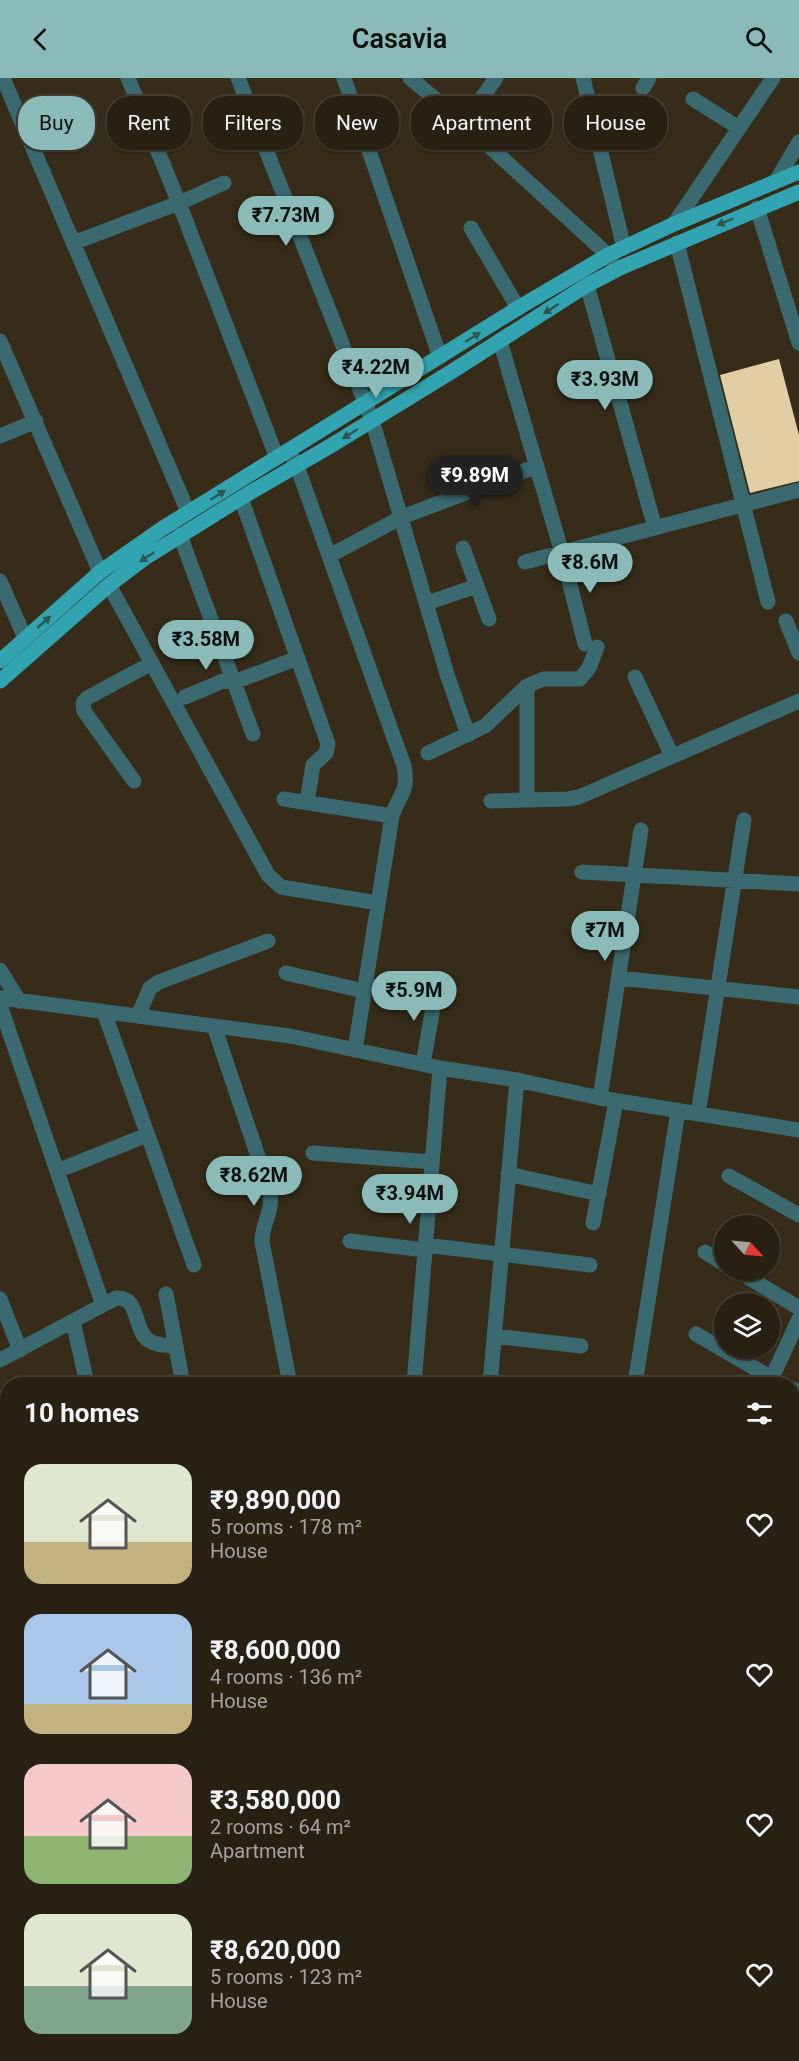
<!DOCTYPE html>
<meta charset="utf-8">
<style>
:root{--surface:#282113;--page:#30291c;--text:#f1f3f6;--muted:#a5a3a0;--line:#443e33;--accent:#8bbbb9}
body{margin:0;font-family:Roboto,sans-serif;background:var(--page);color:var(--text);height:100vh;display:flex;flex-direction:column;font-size:22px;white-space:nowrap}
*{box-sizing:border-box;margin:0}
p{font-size:20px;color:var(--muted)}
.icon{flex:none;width:33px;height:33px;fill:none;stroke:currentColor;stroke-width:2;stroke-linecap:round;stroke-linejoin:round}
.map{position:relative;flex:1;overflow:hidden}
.sheet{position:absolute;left:0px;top:1299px;width:800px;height:684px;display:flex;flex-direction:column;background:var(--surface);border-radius:24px 24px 0 0;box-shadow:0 2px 4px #0004,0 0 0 2px var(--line)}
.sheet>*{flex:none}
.top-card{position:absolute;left:18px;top:18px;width:764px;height:54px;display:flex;gap:12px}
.needle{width:39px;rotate:116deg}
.buttons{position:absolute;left:714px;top:1137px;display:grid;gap:12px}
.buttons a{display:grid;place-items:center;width:66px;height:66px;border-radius:50%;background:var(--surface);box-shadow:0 2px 4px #0004,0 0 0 2px var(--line);font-size:30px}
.price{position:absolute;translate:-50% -51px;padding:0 14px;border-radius:21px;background:var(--accent);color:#111;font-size:20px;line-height:39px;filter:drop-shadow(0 2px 3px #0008)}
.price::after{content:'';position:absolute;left:50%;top:36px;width:18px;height:14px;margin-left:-9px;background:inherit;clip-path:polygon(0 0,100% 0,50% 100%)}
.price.selected{background:#222;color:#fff}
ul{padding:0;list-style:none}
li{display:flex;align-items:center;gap:18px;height:150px;padding:0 24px}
li span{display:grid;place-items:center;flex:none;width:168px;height:120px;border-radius:18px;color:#555}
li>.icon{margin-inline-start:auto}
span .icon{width:72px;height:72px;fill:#fffc;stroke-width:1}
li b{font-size:26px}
h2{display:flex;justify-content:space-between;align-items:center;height:72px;padding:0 24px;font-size:26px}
.tag{padding:0 21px;border-radius:24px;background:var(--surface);box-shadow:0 2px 4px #0004,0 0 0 2px var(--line);font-size:21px;line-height:54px}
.tag.selected{background:var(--accent);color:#111}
header{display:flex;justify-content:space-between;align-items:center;height:78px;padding:0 24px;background:var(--accent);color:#111;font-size:27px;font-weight:600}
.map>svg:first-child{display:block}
</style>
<header><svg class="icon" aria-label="back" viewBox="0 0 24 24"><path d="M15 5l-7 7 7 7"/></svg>Casavia<svg class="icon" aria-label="search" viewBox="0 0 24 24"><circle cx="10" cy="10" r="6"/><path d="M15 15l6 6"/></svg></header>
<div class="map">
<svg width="799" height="1983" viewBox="0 0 799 1983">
<rect width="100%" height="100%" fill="#362c19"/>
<path fill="#e2cea5" d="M779,281L799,357V403L750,415L720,297Z"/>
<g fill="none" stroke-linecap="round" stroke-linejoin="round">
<path stroke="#3a6a70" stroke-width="15" d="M3,0L188,434
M128,0L179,125L277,380
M238,0L372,342L447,596L468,657
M344,0L440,279
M410,0L464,45L608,177L616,192
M583,0L624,170
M643,10L649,0
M693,21L739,50
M464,45L496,0
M776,103L799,64
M757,130L799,265
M674,146L773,0
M471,150L518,230
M73,165L179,125L224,105
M677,165L768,524
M587,207L655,450
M0,263L100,494
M500,263L562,475L585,566
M0,358L36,343
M289,372L297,388L404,688C409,716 399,715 392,738L355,972
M241,420L328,666L326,675L313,687L307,724
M180,457L253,656
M463,470L489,541
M329,478L402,439L537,388
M525,484L799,412
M0,503L25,560
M109,507L268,797L281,809L378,825
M427,525L477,508
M786,543L799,575
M635,599L672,678
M185,619L223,603L234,604L298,580
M428,675L485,648L527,608L543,601H580L589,590L597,569
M134,703L84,633L83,625L87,620L152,585
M284,721L392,738
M527,722V608
M491,723L568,721L579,719L799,623
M582,794L799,806
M0,892L19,923
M286,895L364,913
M619,900L799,919
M0,920L290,958L440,990L517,1002L600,1020L799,1052
M0,927L103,1227
M104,934L194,1187
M138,938L150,910L159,904L268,863
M214,948L270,1114C273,1136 262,1144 262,1164L290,1306
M423,986L437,907
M600,1020L641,752
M698,1036L744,742
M313,1075L432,1084
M57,1093L147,1057
M508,1096L599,1116
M729,1098L799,1137
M593,1145L616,1023
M350,1163L425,1172
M425,1167L590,1187
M705,1174L724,1186
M736,1192L799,1230
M166,1216L183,1306
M0,1221L20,1272
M73,1243L87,1306
M696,1256L782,1306
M494,1258L581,1268
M0,1282L116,1220C140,1218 133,1251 148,1262C156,1268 167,1267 176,1268
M414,1306L440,990
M490,1306L517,1002
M635,1306L678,1033
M769,1306L799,1241
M792,1311L799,1314
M792,1414L799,1417
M0,1416L8,1419
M0,1479L8,1500
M792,1515L799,1499
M792,1658L799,1643
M1,1727L8,1744
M792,1747L799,1750
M0,1908L8,1927
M0,1957L8,1951
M67,1976L71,1983
M158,1976L162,1983
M259,1976L263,1983
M354,1976L358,1983
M618,1976L635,1983
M505,1978L506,1976
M289,1983L302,1976"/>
<path stroke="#32a4b1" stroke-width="15" d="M0,583L100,494L163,450L518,230L608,177L674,146L799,94
M0,603L109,507L145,480L241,420L332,367L451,294L587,207L622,189L799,114"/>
</g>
<defs><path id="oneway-solid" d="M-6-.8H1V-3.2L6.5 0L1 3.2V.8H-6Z" transform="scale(1.5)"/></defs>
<g fill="#2e5650">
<use href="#oneway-solid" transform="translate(725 144) rotate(157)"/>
<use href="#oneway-solid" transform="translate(551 231) rotate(147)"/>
<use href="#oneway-solid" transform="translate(473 259) rotate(-32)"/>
<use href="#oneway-solid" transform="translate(350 356) rotate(148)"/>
<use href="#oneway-solid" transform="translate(218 417) rotate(-32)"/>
<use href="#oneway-solid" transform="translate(147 479) rotate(146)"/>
<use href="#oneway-solid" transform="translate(44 544) rotate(-41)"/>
</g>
</svg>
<div class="buttons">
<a><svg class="needle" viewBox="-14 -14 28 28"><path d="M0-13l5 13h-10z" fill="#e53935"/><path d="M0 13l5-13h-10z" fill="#a5a3a0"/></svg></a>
<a><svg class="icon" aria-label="layers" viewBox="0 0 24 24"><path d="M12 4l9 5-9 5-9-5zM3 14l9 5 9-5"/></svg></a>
</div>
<b class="price" style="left:286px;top:169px">₹7.73M</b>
<b class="price" style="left:376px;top:321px">₹4.22M</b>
<b class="price" style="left:605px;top:333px">₹3.93M</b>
<b class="price selected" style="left:475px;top:429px">₹9.89M</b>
<b class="price" style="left:590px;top:516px">₹8.6M</b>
<b class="price" style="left:206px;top:593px">₹3.58M</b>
<b class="price" style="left:605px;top:884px">₹7M</b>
<b class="price" style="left:414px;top:944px">₹5.9M</b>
<b class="price" style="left:254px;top:1129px">₹8.62M</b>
<b class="price" style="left:410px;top:1147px">₹3.94M</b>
<div class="top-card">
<a class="tag selected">Buy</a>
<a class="tag">Rent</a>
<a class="tag">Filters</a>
<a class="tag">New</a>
<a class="tag">Apartment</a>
<a class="tag">House</a>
</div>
<section class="sheet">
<h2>10 homes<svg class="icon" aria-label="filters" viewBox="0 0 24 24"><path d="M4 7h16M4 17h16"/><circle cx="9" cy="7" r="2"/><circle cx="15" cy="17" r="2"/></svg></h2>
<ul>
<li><span style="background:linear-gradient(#dfe7d0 65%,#c2b280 0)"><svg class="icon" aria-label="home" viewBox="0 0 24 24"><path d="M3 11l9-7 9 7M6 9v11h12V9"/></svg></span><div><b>₹9,890,000</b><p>5 rooms · 178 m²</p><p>House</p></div><svg class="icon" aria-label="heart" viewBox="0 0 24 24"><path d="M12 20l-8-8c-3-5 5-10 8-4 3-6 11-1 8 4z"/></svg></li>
<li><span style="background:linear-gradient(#a9c7e8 75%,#c2b280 0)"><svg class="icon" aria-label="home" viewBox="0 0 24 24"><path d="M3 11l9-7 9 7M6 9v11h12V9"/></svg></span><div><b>₹8,600,000</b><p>4 rooms · 136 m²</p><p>House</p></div><svg class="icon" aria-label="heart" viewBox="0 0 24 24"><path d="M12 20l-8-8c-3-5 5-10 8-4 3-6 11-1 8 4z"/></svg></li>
<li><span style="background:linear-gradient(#f6c9c9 60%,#8fb573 0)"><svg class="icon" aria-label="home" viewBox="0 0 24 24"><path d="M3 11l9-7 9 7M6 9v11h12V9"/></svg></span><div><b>₹3,580,000</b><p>2 rooms · 64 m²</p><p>Apartment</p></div><svg class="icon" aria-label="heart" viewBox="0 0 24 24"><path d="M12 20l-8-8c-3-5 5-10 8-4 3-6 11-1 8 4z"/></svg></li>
<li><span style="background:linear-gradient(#dfe7d0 60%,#7fa58c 0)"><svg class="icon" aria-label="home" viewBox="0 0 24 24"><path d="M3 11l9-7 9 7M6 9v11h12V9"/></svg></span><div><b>₹8,620,000</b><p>5 rooms · 123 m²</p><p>House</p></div><svg class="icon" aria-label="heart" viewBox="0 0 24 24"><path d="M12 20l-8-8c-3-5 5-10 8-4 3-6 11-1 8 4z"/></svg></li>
</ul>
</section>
</div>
